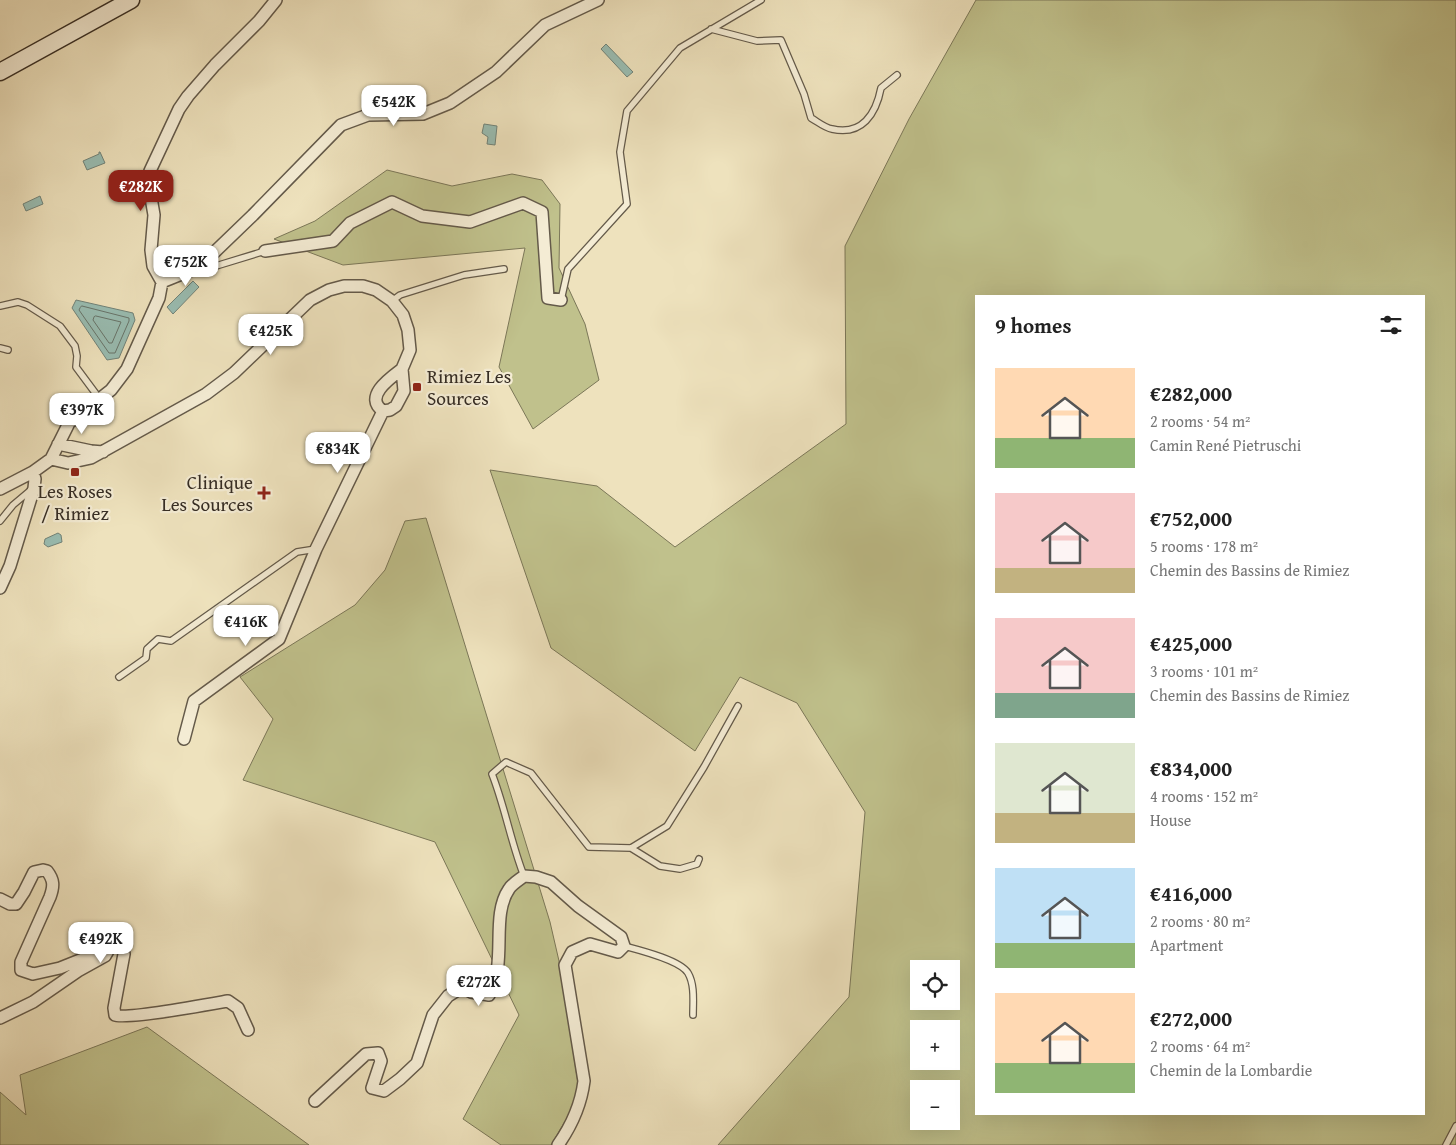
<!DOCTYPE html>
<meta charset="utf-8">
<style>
:root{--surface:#fff;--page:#f2f2f2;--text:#222;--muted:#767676;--accent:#8f2418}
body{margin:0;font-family:"Gentium Book Plus",serif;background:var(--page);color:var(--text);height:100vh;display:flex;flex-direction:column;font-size:19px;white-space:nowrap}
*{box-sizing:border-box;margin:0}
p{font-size:16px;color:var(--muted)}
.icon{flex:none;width:28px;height:28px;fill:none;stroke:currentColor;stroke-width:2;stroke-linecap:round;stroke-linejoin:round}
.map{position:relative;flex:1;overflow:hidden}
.drawer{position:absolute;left:975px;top:295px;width:450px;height:820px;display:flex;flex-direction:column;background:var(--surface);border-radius:0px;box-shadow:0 5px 20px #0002}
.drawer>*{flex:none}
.tools{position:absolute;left:910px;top:960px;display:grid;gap:10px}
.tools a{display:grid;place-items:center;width:50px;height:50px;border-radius:0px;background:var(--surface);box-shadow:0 5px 20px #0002;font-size:25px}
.price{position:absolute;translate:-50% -42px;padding:0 11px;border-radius:10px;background:#fff;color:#222;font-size:16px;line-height:32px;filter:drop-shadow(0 1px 2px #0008)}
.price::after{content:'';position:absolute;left:50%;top:30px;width:15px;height:11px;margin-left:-8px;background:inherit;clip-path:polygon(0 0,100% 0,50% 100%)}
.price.current{background:var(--accent);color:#fff}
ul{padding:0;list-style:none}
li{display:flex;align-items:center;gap:15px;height:125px;padding:0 20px}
li span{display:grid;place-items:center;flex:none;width:140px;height:100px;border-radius:0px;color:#555}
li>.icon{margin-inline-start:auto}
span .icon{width:60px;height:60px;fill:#fffc;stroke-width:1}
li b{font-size:21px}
h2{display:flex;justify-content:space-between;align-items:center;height:60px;padding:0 20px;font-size:21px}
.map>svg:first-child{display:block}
</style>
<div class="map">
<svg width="1456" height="1145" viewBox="0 0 1456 1145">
<rect width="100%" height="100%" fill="#eee2bd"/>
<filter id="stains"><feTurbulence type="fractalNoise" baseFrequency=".004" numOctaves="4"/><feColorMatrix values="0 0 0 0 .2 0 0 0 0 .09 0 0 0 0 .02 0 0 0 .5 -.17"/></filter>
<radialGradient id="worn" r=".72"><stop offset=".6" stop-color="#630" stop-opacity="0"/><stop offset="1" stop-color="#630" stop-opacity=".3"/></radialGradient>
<path fill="#c0c18c" stroke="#7b7758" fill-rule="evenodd" d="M976,0H1456V1145H718L849,997L865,812L797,703L740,677L695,751L551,648L490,470L597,486L675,547L846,424L845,246L909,119ZM976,296H1424V1114H976ZM919,969H951V1001H919ZM919,1029H951V1061H919ZM919,1089H951V1121H919Z
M387,170L452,186L512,174L542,180L560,204L559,268L585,324L599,380L533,429L499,367L525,248L343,265L274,239L315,221Z
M426,518L550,922L559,961L580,1096L551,1145H501L463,1119L519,1015L435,842L243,780L273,719L240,677L355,605L385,570L405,521Z
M147,1027L309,1145H0V1092L26,1115L20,1075Z"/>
<path fill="#99bdb2" stroke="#718379" d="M606,44L633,72L627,77L601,49Z
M484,124L497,126L495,145L487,144L488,137L482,133Z
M99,152H100L105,163L87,170L83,161L99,154Z
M40,196L43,204L26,211L23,204Z
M193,281L199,287L173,314L167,307Z
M76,300L133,313L135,320L119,358L107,360L72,308Z
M58,533L61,535L62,542L48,547L44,544L45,539Z"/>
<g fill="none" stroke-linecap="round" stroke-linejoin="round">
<path stroke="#68756b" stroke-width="1" d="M82,306L129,318V321L115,353H109L79,310L80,308Z
M96,316L121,322L112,343H109L93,320L94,317Z"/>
<g stroke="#645a4a" stroke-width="8">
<path id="lane" d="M711,29L757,41L781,40L804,94L811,118C818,122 825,128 832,129C862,136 876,114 881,88L897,75
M201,267L216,266L265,251
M561,300L568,269L627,204L620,152L627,111L680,48L761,0
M392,301L400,295L464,275L504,269
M0,306L18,302L27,305L60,326L75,346L77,356L76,367L99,398
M0,348L8,350
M0,521L13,505L32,489
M119,677L146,658L147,649L158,639L171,641L297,552L316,549
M631,848L660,866L680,869L697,864L699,859
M524,876C511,843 505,807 492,774L506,762L531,773L589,847L631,848L667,826L704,767L738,706
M624,946C639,950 680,960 688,973C695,985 693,1002 693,1015
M1446,1145L1456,1126"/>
</g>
<g stroke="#645a4a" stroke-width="14">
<path id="street" d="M265,251L333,241L350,223L392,202L422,216L470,222L523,203L542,212L548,298L561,300
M162,282L199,267L253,215L341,125L368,115L423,114L450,103L496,72L545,25L598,0
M58,444L91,451L103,452
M51,459L68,463L91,458L206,394L234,373L310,300L329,290L344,286H363L376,290L392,301L403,315L408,330L410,350L402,369L404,391L396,406L390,410L383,411C363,397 390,378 402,369
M0,489L33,472L51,459L69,423L111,390L127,369L159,298L162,282L153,266L151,250L154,215L149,186L150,171L179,109L188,96L215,65L259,21L276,0
M0,588L10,566L34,488L35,479L33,472
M184,739L194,701L279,639L316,549L383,411
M0,899L10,904H16L24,892L34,872L43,870L47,871C54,880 54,886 50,897L21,962V970L33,974L60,968L90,956L109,938L116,937L121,940L124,954L114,1008L115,1015C125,1020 211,1004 228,1001L238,1008L248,1030
M0,1018L33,1002L78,971L105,956L116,937
M315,1101L366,1054L378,1053L381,1061L372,1088L384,1091L400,1079L417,1063L433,1015L448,996L462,987L471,992L489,995C508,962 490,917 509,889C512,884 519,880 524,876L536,877L551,882L578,906L621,937L624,946L618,952L590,944L572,952L565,965L584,1081C581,1105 572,1125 558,1145"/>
</g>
<g stroke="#362d24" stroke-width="19">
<path id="secondary" d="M0,72L131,0"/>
</g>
<use href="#lane" stroke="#f4ecd4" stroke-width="5.5"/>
<use href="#street" stroke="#f4ecd4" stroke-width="11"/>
<use href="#secondary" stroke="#f4ecd4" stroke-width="16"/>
</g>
<g fill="#8f2418" stroke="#f4ecd4" stroke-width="2">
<rect x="412" y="382" width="10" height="10" rx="2.5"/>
<rect x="70" y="467" width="10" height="10" rx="2.5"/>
<path d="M261.5 485.5h5v5h5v5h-5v5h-5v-5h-5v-5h5z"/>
</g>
<g text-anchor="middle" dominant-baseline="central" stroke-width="4.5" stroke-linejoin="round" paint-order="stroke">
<g font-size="19" fill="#362d24" stroke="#f4ecd4" text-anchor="start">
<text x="427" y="376">Rimiez Les<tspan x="427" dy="22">Sources</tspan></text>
<text x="253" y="482" text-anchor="end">Clinique<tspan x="253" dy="22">Les Sources</tspan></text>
<text x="75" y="491" text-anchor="middle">Les Roses<tspan x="75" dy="22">/ Rimiez</tspan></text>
</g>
</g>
<rect width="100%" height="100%" filter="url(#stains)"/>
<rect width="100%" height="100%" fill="url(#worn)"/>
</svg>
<div class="tools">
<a><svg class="icon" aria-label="locate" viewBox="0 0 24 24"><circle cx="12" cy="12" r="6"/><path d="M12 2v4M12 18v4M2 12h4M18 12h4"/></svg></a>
<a>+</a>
<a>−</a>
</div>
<b class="price" style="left:394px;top:127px">€542K</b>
<b class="price current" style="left:141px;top:212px">€282K</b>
<b class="price" style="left:186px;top:287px">€752K</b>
<b class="price" style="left:271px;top:356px">€425K</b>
<b class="price" style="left:82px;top:435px">€397K</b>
<b class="price" style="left:338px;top:474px">€834K</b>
<b class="price" style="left:246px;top:647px">€416K</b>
<b class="price" style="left:101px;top:964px">€492K</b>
<b class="price" style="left:479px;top:1007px">€272K</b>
<section class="drawer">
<h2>9 homes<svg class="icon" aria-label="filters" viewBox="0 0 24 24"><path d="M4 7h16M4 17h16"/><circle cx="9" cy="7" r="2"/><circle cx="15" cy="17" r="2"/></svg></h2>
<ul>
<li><span style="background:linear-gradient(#ffd9b3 70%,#8fb573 0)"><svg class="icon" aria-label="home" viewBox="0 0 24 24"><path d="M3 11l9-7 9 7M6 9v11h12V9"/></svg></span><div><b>€282,000</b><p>2 rooms · 54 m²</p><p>Camin René Pietruschi</p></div></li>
<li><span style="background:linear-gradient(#f6c9c9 75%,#c2b280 0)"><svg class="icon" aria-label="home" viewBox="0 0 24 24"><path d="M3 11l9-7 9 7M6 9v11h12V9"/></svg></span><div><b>€752,000</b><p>5 rooms · 178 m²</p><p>Chemin des Bassins de Rimiez</p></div></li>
<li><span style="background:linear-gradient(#f6c9c9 75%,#7fa58c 0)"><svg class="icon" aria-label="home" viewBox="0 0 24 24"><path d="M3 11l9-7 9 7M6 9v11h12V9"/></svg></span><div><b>€425,000</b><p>3 rooms · 101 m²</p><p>Chemin des Bassins de Rimiez</p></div></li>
<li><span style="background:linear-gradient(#dfe7d0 70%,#c2b280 0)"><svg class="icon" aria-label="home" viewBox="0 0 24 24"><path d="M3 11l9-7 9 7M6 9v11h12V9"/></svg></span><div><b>€834,000</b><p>4 rooms · 152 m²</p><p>House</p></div></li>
<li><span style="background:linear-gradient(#bfe0f5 75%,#8fb573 0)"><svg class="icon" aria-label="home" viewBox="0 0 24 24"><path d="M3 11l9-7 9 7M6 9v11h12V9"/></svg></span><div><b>€416,000</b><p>2 rooms · 80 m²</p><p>Apartment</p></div></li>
<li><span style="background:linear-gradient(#ffd9b3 70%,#8fb573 0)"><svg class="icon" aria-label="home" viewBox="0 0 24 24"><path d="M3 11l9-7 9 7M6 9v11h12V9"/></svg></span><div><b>€272,000</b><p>2 rooms · 64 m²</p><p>Chemin de la Lombardie</p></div></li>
</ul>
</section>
</div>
